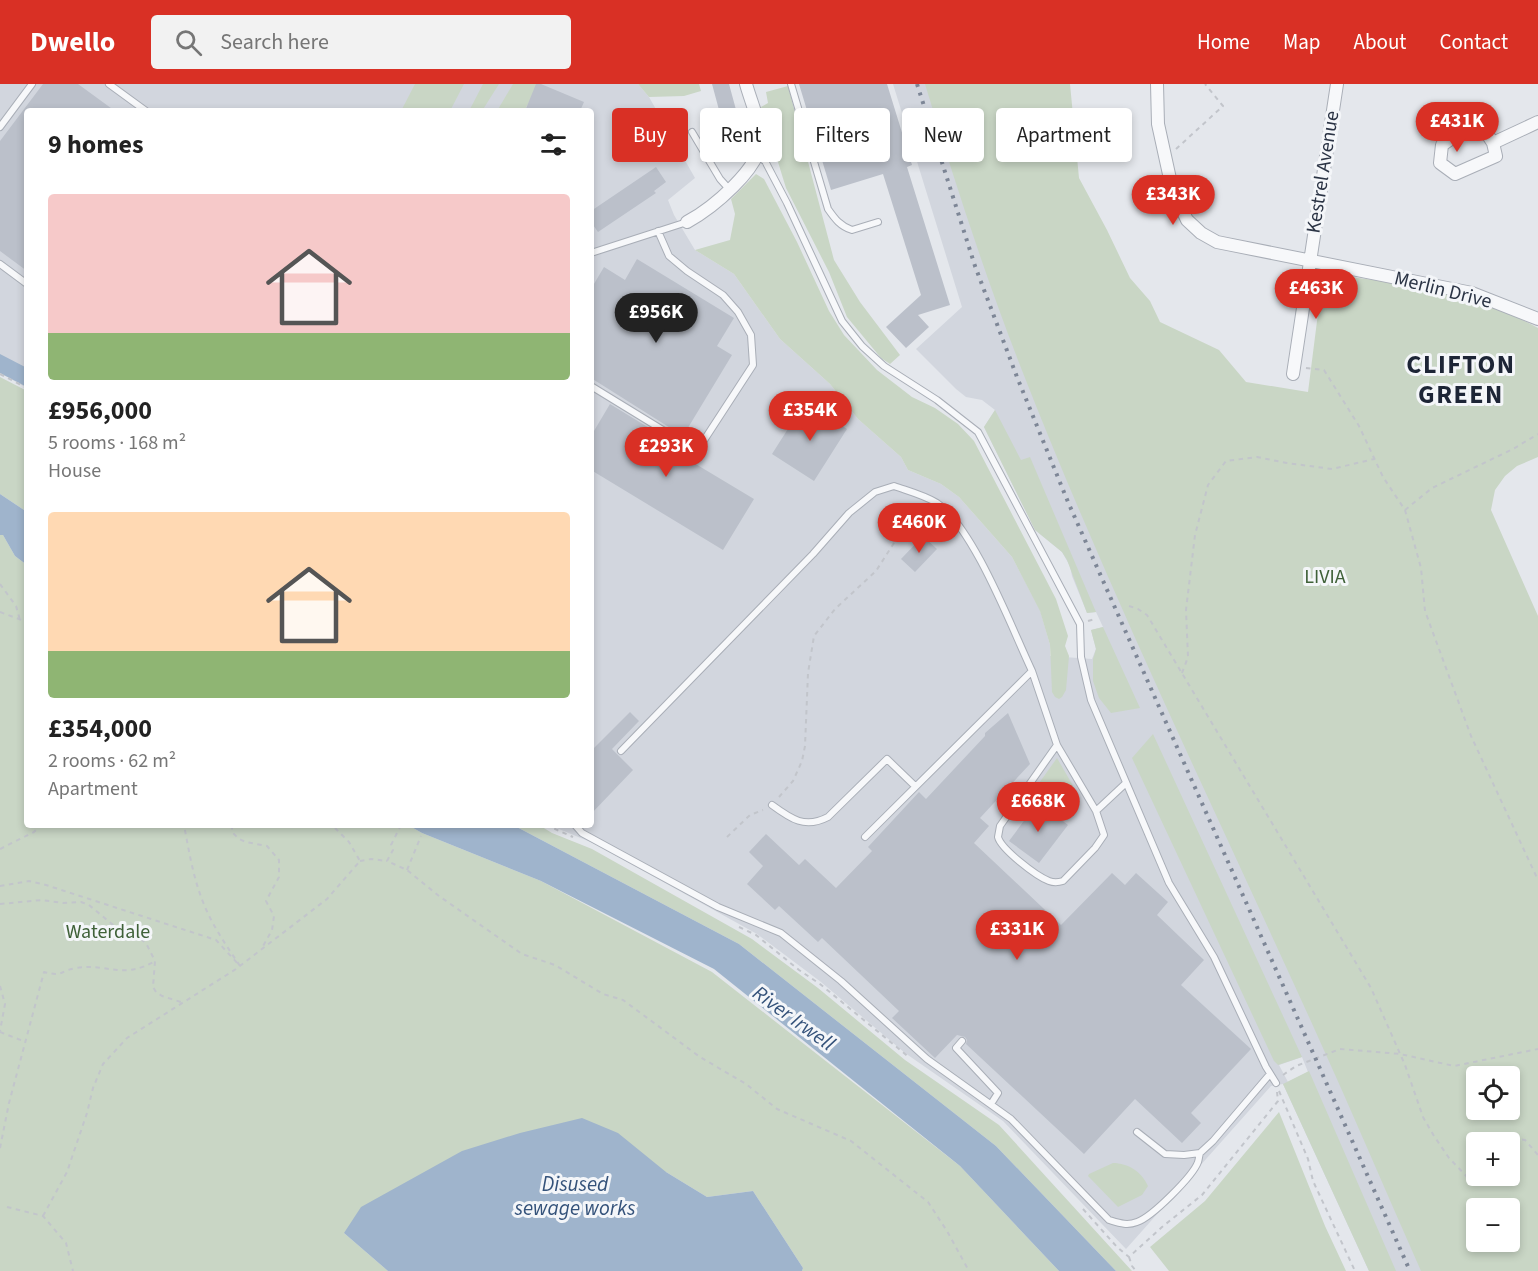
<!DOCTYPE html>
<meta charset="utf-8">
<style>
:root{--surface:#fff;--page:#f2f2f2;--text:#222;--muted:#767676;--accent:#d93025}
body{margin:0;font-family:"Source Sans 3",sans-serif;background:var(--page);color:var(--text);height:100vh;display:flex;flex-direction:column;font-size:22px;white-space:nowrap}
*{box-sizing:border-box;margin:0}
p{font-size:20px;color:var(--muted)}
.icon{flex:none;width:33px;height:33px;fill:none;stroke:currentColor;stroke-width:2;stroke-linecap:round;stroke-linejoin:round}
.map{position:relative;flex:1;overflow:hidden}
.side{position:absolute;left:24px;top:24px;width:570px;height:720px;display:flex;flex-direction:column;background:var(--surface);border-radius:6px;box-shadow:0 3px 9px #0003}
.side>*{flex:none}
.top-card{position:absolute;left:612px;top:24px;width:570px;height:54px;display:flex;gap:12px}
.buttons{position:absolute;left:1466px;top:982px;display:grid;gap:12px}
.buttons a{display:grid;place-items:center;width:54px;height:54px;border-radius:6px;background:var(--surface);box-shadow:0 3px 9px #0003;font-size:30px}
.price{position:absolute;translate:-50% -51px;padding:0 14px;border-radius:21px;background:var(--accent);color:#fff;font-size:20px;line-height:39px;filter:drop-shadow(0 2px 3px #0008)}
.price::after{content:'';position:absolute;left:50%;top:36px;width:18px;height:14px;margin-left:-9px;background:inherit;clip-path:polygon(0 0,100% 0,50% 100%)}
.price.on{background:#222;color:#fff}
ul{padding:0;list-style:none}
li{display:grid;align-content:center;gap:12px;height:318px;padding:0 24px}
li span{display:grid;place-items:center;height:186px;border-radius:6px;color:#555}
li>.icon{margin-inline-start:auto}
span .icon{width:108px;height:108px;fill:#fffc;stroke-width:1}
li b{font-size:26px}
h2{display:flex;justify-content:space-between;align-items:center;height:72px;padding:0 24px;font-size:26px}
.chip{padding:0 21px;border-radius:6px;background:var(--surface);box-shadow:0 3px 9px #0003;font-size:21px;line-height:54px}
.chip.on{background:var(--accent);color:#fff}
header{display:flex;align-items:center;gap:36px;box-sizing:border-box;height:84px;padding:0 30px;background:var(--accent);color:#fff}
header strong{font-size:28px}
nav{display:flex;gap:33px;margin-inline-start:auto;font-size:21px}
.search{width:420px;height:54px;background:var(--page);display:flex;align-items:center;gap:15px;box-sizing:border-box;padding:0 21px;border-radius:6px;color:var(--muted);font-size:22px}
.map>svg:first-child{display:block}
</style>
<header>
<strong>Dwello</strong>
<div class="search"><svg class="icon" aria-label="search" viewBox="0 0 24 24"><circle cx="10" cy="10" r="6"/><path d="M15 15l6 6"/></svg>Search here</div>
<nav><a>Home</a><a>Map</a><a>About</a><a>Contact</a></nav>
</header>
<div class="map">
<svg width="1538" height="1187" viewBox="0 0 1538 1187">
<rect width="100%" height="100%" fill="#e4e7ec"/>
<path fill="#d2d6de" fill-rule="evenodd" d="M0,0H638L649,13L695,94L668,116L674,131L695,166L734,190L780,255L830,300L858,335L901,373L908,386L941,400L959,413L1012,473L1040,526L1050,561V572L1092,575L1096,565L1091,546L1103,543L1096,528L1087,529L1072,492L1070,482L1062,468L1035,446L984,343L995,326L982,316L966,313L956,305L916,265L962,223L893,0H937L1441,1187H1369L1283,1000L1271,1002L1126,1165L1003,1037L905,969L821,898L757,850L593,759L549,741H591V27H27V304L0,289ZM1302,973L1308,988L1288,998L1279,981Z"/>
<path fill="#c9d6c5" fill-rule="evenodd" d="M415,0H464L450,27H401Z
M483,0H499L482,27H469Z
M513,0H539L524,27H497Z
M638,0H699L701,7L684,12L649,13Z
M925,0H1070L1079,94L1107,146L1130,194L1150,217L1160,238L1219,266L1246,298L1308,308L1323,190C1383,196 1444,205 1500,227C1513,232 1526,237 1538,244V373L1517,382L1505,392L1495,406L1491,426L1538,532V1187H1421C1385,1106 1351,1025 1314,944C1216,728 1112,515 1025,294C987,198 955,99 925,0ZM1476,993H1509V1026H1476ZM1476,1059H1509V1092H1476ZM1476,1125H1509V1158H1476Z
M788,2L834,176L860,218L900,271L890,280L881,274L847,233L829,188L786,104L761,23L768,19L766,8Z
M756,90L764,95L797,158L829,227L844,251L877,286L912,313L935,324L958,340L974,357L1056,515L1068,552L1065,562L1069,572L1066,606L1062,613L1059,615L1055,613L1052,608L1050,561L1040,527L1012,473L959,413L941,400L908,386L901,373L858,335L830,300L780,255L734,190L695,166L730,156L735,130L731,115Z
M0,293L27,307V428L0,410Z
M995,326L1021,376L1030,373L1096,528L1087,529L1067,476L1062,468L1035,446L984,343Z
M0,451H3L15,472L27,481V741H408L422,749L541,797L712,888L960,1082L1059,1187H802L803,1184L753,1107L707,1113L666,1088L344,1149L388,1187H0Z
M1103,543L1140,624L1111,629L1099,614L1093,597V575L1096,565L1091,546Z
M1153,650L1302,973L1278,981L1274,977L1132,674Z
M1057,674L1076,707L1056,732L1032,711V709Z
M513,741H539L552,749L592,765L752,855L818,904L905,976L999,1041L1132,1187H1116L996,1062L739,860Z
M1309,987L1396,1187H1369L1283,1000Z
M1279,1028L1325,1142L1346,1187H1169L1150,1163L1205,1117Z
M1113,1079C1128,1079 1142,1088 1148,1102L1142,1111L1118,1123L1088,1092L1089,1090Z"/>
<path fill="#9fb4cc" d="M0,270L27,284V303L0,289Z
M0,410L27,428V481L15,472L3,451H0Z
M408,741H513L739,860L996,1062L1116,1187H1059L960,1082L714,885L541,797L422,749Z
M582,1034L618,1049L666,1088L707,1113L753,1107L803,1184L802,1187H388L344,1149L361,1123L462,1067L520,1049Z"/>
<path fill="#bbc0ca" d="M43,0H78L115,27H27V187L0,167V57Z
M536,0H541L584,18L580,27H525Z
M712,0H729L738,33L722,37Z
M799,0H887L912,81L907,83L950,221L918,231L929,243L906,264L886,243L921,211L883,90L831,106Z
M656,83L666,98L654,107L656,109L598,148L591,138V127Z
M637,175L734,234L717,262L732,271L683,352L591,294V205L604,183L625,196Z
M805,318L847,345L814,397L772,370Z
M610,320L677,361L674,367L754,415L723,466L591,386V352Z
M923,452L937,465L915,488L901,475Z
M630,628L639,637L612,665L633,686L591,730V667Z
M1008,629L1030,680L980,734L989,742L974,759L1061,841L1112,789L1125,801L1136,789L1168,818L1157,831L1204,876L1181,901L1251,965L1191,1029L1201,1039L1182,1059L1135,1015L1084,1070L966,960L967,956L965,953L957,951L935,974L892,934L899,927L822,854L818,858L779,822L775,826L747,800L763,782L749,768L766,750L799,781L805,775L836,804L872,767L868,763L919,708L926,715L985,652V649Z
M1038,718L1068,741L1039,779L1009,757Z"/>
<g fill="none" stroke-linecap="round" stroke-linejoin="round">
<g stroke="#a9aeb7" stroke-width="8">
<path id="service" d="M109,0L146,27
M791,0L828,125C835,135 840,142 852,146L878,138
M0,43L32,0
M692,48L720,95L729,105
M757,72L765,77L787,119L842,237L862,262L884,282L937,316L978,348L1080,540L1081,573L1091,616L1169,799L1214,873L1266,983L1276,999
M591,169L687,138
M0,180L27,200
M591,302L697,367L753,281L751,251L738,228L723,211L687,187L669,172L658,147
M1057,661L1000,742L998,753C1001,765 1036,792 1049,797C1054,799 1057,799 1063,797L1095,764L1104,751L1096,727L1126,699
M621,667L813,470L849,429L875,408L894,402C908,407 924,411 937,419C974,444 1012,545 1032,587
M772,721C791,735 805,745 828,733L887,675L915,702
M575,741L582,749L718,823L781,849L841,897L927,975L1011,1035L1109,1136C1119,1139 1127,1142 1137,1138C1152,1133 1193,1092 1198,1078C1199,1075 1199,1072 1200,1069
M865,753L1032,587L1057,661L1096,727
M962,957L956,964L998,1009L991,1020
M1137,1048L1165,1070L1184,1071L1200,1069L1213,1057L1270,990"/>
</g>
<g stroke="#a9aeb7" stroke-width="14">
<path id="minor" d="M1157,0L1158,40L1172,104L1187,136L1201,149L1217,158L1472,209L1538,235
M1478,36L1493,59L1496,72L1455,90L1440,79L1442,61Z
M1493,59L1538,38
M687,138C711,125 762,84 761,54C760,38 750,15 746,0
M1293,290L1337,0"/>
</g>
<path stroke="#c2c5cb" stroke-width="2" stroke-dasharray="4.5 4.5" stroke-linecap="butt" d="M1176,65L1223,22L1205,0
M1306,284L1324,286L1359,342L1383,393L1405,426L1421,484L1425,527L1471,652L1538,796
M0,290L27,304
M1405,426L1432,404L1513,365L1538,350
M0,500L16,522L20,536
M1129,522L1138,525L1147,531L1371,904L1405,981L1423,1033L1434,1052L1449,1074L1474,1100L1477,1101L1485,1097L1488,1092
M0,528L27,538
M1088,537L1095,535
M1182,589L1188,573L1186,526L1195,451L1208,401L1226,377L1257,373L1287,379L1332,385L1374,375
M779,713L793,697L802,677L805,662L808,589L814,552L835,525L876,487L919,420
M232,741V748L239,755L246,758L267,762L279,776V793L266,817L274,832L272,846L262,864
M401,741L391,761L393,766L387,777L407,786L439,812L522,870L555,881L603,910L623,916L700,973L746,1000L777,1025L851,1057L928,1118L947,1147L969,1187
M546,741L573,753
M727,753L750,731L763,726
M0,765L34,748L41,741
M360,777L371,775L387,777
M407,786L421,752
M0,802L29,797L46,801L216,856L240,882C226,861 212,841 203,818C193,793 189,767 184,741
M0,820L42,816L63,819L81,818L89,821L124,850L139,854L146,859L155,877L153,903L156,908L162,912L184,919
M739,843L756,851L799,886L820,900L910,974
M0,902L5,920L0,947
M0,948L26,958
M1283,991L1296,982L1340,965L1400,970L1454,982L1538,965
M1279,1007L1308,1075L1313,1097L1355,1187
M1507,1059L1510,1054L1525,1056L1538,1071
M0,1064L9,1019L44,888C64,893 59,887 76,884C107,879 123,896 155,877
M7,1123L43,1132L66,1159L73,1187
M1083,1125L1117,1163L1129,1173L1162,1143L1202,1111L1278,1017L1277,1008
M43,1132L67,1088L87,1029L93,1004L103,980L127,954L236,885L327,815L360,777L349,758L332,741
M1129,1173L1132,1182L1136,1187"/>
<use href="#service" stroke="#f7f8fa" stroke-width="6"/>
<use href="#minor" stroke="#f7f8fa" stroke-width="12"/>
<path stroke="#7d8696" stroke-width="4" stroke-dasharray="3 6" stroke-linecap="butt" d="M917,0L975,182L1017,293L1068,418L1410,1187"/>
</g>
<g text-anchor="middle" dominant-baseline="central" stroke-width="6" stroke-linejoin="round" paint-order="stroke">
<g font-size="20" fill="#2b3445" stroke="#f4f6f9">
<text transform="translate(1323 88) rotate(-81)">Kestrel Avenue</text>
<text transform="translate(1443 206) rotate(14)">Merlin Drive</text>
</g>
<g font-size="20" fill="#3f6138" stroke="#f4f6f9">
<text x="1325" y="493">LIVIA</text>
<text x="108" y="848">Waterdale</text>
</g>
<g font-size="21" font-style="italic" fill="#34527a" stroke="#f4f6f9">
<text transform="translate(794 934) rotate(36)">River Irwell</text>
<text x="575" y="1100">Disused<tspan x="575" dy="24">sewage works</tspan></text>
</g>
<g font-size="26" font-weight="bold" letter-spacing="1.5" fill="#1d2536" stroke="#f4f6f9">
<text x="1461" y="280">CLIFTON<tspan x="1461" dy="30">GREEN</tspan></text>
</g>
</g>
</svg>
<div class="buttons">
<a><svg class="icon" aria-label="locate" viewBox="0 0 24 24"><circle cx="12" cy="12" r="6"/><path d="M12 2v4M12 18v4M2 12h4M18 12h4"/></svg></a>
<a>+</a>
<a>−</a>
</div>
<b class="price" style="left:1457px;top:69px">£431K</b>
<b class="price" style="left:1173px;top:142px">£343K</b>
<b class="price" style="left:1316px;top:236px">£463K</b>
<b class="price on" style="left:656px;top:260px">£956K</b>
<b class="price" style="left:810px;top:358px">£354K</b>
<b class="price" style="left:666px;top:394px">£293K</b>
<b class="price" style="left:919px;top:470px">£460K</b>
<b class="price" style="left:1038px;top:749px">£668K</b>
<b class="price" style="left:1017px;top:877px">£331K</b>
<div class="top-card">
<a class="chip on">Buy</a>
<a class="chip">Rent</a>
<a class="chip">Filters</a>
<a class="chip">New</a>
<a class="chip">Apartment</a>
</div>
<section class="side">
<h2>9 homes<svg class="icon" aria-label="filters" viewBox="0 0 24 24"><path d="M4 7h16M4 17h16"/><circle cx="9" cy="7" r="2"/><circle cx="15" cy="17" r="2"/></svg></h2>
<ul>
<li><span style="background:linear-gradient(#f6c9c9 75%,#8fb573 0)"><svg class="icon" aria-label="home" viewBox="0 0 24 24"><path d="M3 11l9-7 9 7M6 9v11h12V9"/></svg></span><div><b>£956,000</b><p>5 rooms · 168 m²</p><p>House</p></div></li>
<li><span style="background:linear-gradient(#ffd9b3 75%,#8fb573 0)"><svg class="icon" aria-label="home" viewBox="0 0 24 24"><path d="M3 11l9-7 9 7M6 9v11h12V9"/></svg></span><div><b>£354,000</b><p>2 rooms · 62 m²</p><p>Apartment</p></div></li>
</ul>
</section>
</div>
